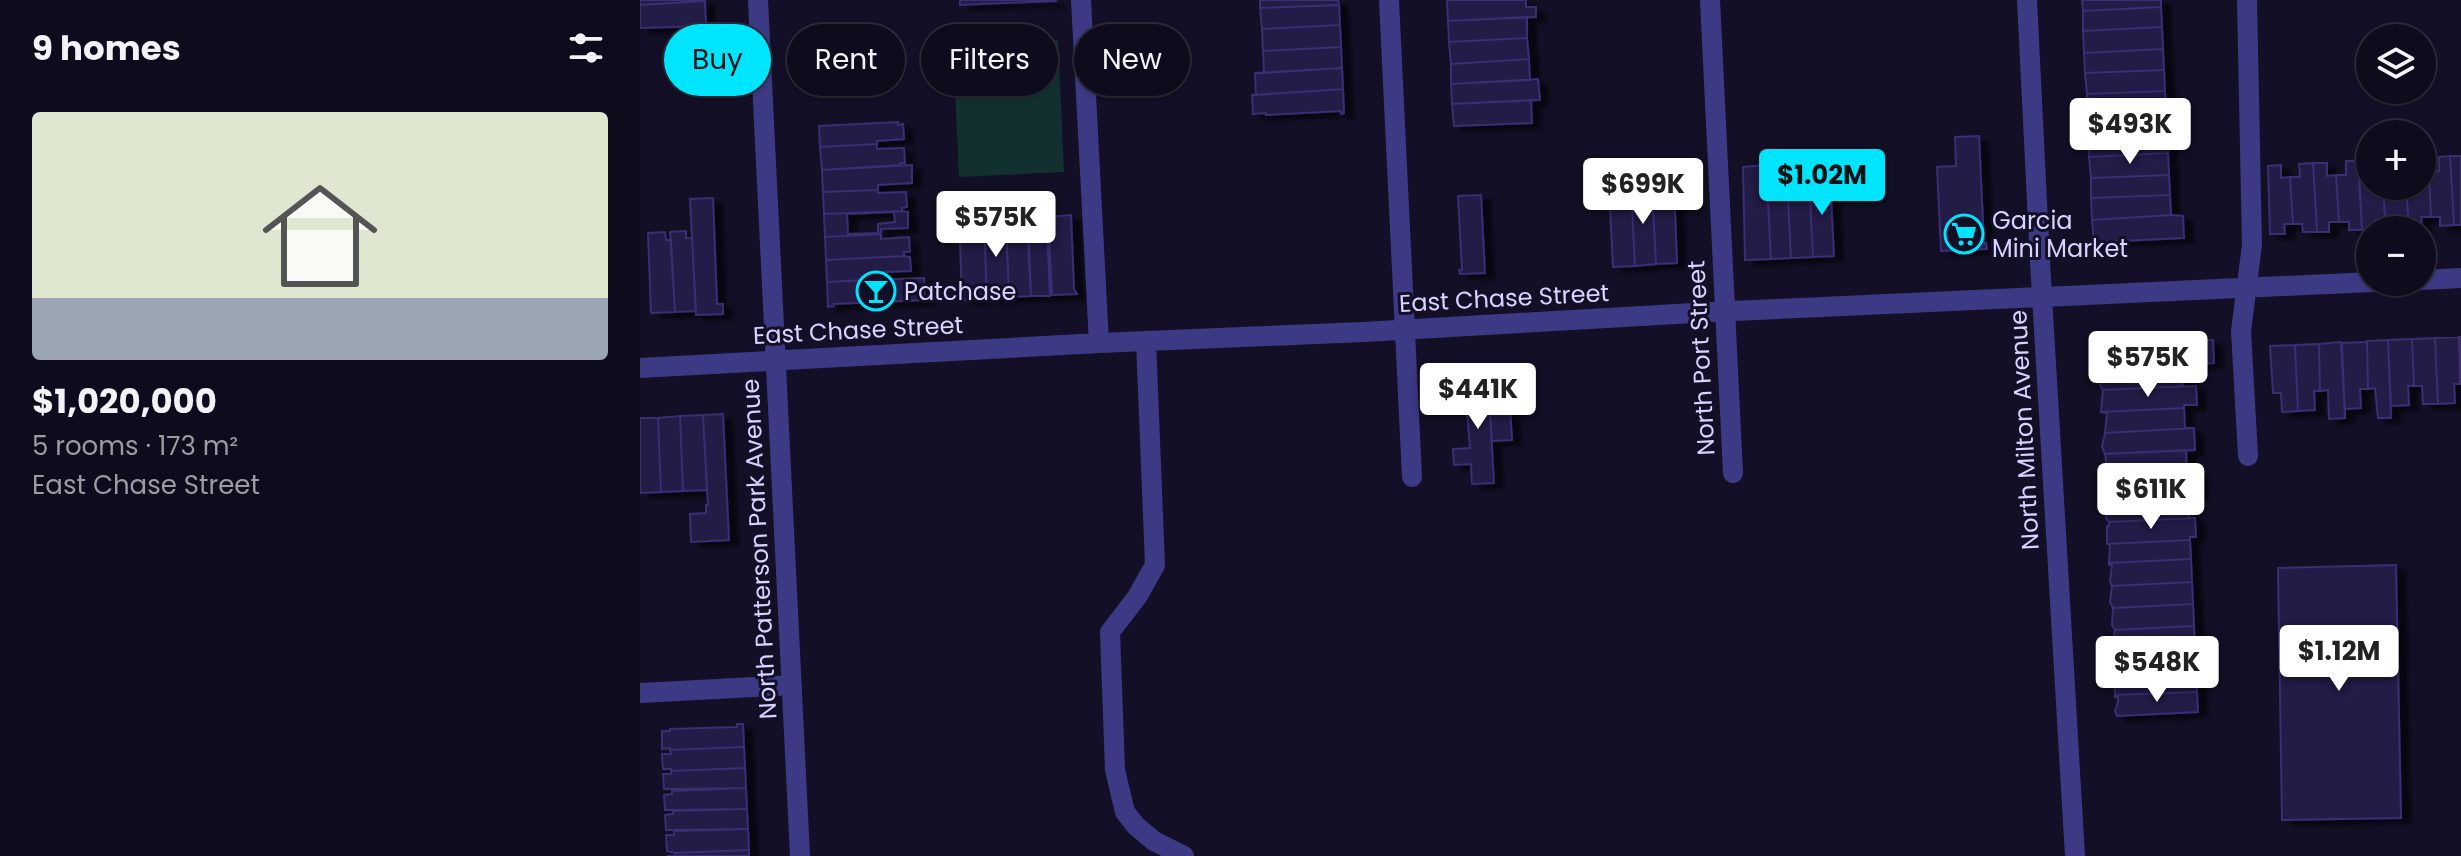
<!DOCTYPE html>
<meta charset="utf-8">
<style>
:root{--surface:#0e0b1c;--page:#171425;--text:#f1f3f6;--muted:#9b9ba3;--line:#2e2b3b;--accent:#00e5ff}
body{margin:0;font-family:Poppins,sans-serif;background:var(--page);color:var(--text);height:100vh;display:flex;flex-direction:column;font-size:30px;white-space:nowrap}
*{box-sizing:border-box;margin:0}
p{font-size:26px;color:var(--muted)}
.icon{flex:none;width:44px;height:44px;fill:none;stroke:currentColor;stroke-width:2;stroke-linecap:round;stroke-linejoin:round}
.map{position:relative;flex:1;overflow:hidden}
.sheet{display:flex;flex-direction:column;background:var(--surface);width:640px}
.sheet>*{flex:none}
.banner{position:absolute;left:24px;top:24px;width:760px;height:72px;display:flex;gap:16px}
.tools{position:absolute;left:1716px;top:24px;display:grid;gap:16px}
.tools a{display:grid;place-items:center;width:80px;height:80px;border-radius:50%;background:var(--surface);box-shadow:0 2px 6px #0004,0 0 0 2px var(--line);font-size:40px}
.price{position:absolute;translate:-50% -68px;padding:0 18px;border-radius:8px;background:#fff;color:#222;font-size:26px;line-height:52px;filter:drop-shadow(0 2px 4px #0008)}
.price::after{content:'';position:absolute;left:50%;top:48px;width:24px;height:18px;margin-left:-12px;background:inherit;clip-path:polygon(0 0,100% 0,50% 100%)}
.price.selected{background:var(--accent);color:#111}
ul{padding:0;list-style:none}
li{display:grid;align-content:center;gap:16px;height:424px;padding:0 32px}
li span{display:grid;place-items:center;height:248px;border-radius:8px;color:#555}
li>.icon{margin-inline-start:auto}
span .icon{width:144px;height:144px;fill:#fffc;stroke-width:1}
li b{font-size:34px}
h2{display:flex;justify-content:space-between;align-items:center;height:96px;padding:0 32px;font-size:34px}
.tag{padding:0 28px;border-radius:36px;background:var(--surface);box-shadow:0 2px 6px #0004,0 0 0 2px var(--line);font-size:28px;line-height:72px}
.tag.selected{background:var(--accent);color:#111}
main{display:flex;flex:1;min-height:0}
.map>svg:first-child{display:block}
</style>
<main>
<section class="sheet">
<h2>9 homes<svg class="icon" aria-label="filters" viewBox="0 0 24 24"><path d="M4 7h16M4 17h16"/><circle cx="9" cy="7" r="2"/><circle cx="15" cy="17" r="2"/></svg></h2>
<ul>
<li><span style="background:linear-gradient(#dfe7d0 75%,#9aa5b1 0)"><svg class="icon" aria-label="home" viewBox="0 0 24 24"><path d="M3 11l9-7 9 7M6 9v11h12V9"/></svg></span><div><b>$1,020,000</b><p>5 rooms · 173 m²</p><p>East Chase Street</p></div></li>
</ul>
</section>
<div class="map">
<svg width="1821" height="856" viewBox="0 0 1821 856">
<defs>
<filter id="shadow"><feDropShadow dx="9" dy="5" stdDeviation="2" flood-color="#0009"/></filter>
</defs>
<rect width="100%" height="100%" fill="#130f26"/>
<path fill="#12302f" d="M418,40L424,172L319,177L313,46Z"/>
<path fill="#241b47" stroke="#3b2d73" stroke-width="2" fill-rule="evenodd" filter="url(#shadow)" d="M0,0H65V1L0,5Z
M320,0H416V1L320,5Z
M620,0H698L699,5L620,8Z
M807,0H886V7H896V17L808,21Z
M1442,0H1521V7L1443,11Z
M65,1L66,26L0,28V5Z
M699,5L700,25L622,29L620,8Z
M1521,7L1522,27L1443,31V11Z
M887,17V38L809,42L808,21Z
M700,25L701,47L623,51L622,29Z
M1522,27L1523,49L1444,53L1443,31Z
M887,38L889,59L811,64L809,42Z
M701,47L702,68L624,73L623,51Z
M1523,49L1524,70L1445,73L1444,53Z
M889,59L890,80L811,84V64Z
M702,68L703,89L616,95L615,73Z
M1524,70L1525,91L1447,94L1445,73Z
M898,79L900,100L812,104L811,84Z
M703,89L704,113L701,114V111L626,115V113L613,114L612,95Z
M1525,91L1526,112L1447,115V94Z
M891,100L892,123L814,126L812,104Z
M1526,112L1527,133L1448,136L1447,115Z
M258,122V125L263,124L264,139L237,141V144L180,147L179,126Z
M1527,133L1528,153L1449,157L1448,136Z
M1339,136L1344,244L1346,243L1347,249L1301,251L1297,167L1316,166L1315,137Z
M237,144V149L264,148L265,163H260V165L182,170L180,147Z
M1528,153L1529,175L1451,178L1449,157Z
M1730,153V186H1743L1745,219L1735,220L1736,229L1722,230L1718,154Z
M1810,156H1821V225H1814Z
M1810,156L1814,225L1800,226V217H1791L1789,171H1799V157Z
M1706,161H1718L1722,230H1709V222H1699L1696,175H1706Z
M1673,163L1677,232H1663L1662,224H1653L1650,177H1660L1659,164Z
M1673,163H1687V176L1696,175L1699,222H1689V232H1677Z
M272,165V183L238,185V190L183,192L182,170Z
M1126,165L1131,259L1105,260L1103,167Z
M1641,165V178L1650,177L1653,224H1644L1645,234H1630L1628,166Z
M1782,171H1789L1791,217H1781L1782,228H1769L1766,186H1782Z
M1529,175L1530,195L1451,198V178Z
M1190,177L1194,256L1173,257L1169,178Z
M1169,178L1173,257L1151,258L1147,179Z
M1147,179L1151,258L1131,259L1127,180Z
M1034,185L1037,263L1016,264L1012,186Z
M1012,186L1016,264L995,266L991,187Z
M1743,186H1766L1769,228L1754,229L1753,219H1745Z
M991,187L995,266L973,267L969,188Z
M238,190V193L266,192L267,207L262,208V211L184,214L183,192Z
M841,195L845,273L820,274L819,270H822L818,196Z
M1530,195L1531,215L1452,220L1451,198Z
M73,198L77,304H83V314L56,315L50,199Z
M406,206L410,296H391L388,224H397L396,207Z
M262,211L268,212V228L241,229V234L185,237L184,214ZM254,212L255,222L238,224V233L208,234L207,214Z
M341,212L342,225H344L347,298L322,300L319,213Z
M431,215L434,289L437,294L412,295L408,217Z
M1531,215L1543,216L1544,238L1459,242V244H1454L1452,220Z
M384,217V224H387L391,296L369,297L366,218Z
M362,218V225H366L369,297L347,298L344,219Z
M46,231V238L52,237L56,311L35,312L30,232Z
M25,232L26,240H31L35,312L11,313L8,233Z
M241,234V239L269,237L270,252H264V256L186,260L185,237Z
M264,256L270,257L271,271L243,272V279L187,282L186,260Z
M284,278L285,300L194,304V306L188,307L187,282Z
M1819,337H1821L1820,384Z
M1819,337L1820,384H1814L1815,403L1798,404L1795,338Z
M1795,338L1798,404H1783L1782,386H1774L1772,339Z
M1772,339L1774,386H1768L1769,405L1751,406L1748,340Z
M1573,340L1574,363L1548,364L1547,341Z
M1748,340L1751,418H1738L1735,388L1728,389L1727,341Z
M1541,342L1542,364L1461,367L1458,351L1465,343L1476,345Z
M1701,342L1705,418L1689,419L1688,390L1680,391L1679,344Z
M1727,342L1728,389H1720L1721,408L1705,409V418L1702,343Z
M1679,344L1680,391H1674L1675,410L1658,411L1655,345Z
M1655,345L1658,411L1642,412L1641,393H1633L1630,346Z
M1542,364L1543,386L1463,390L1460,385L1461,367Z
M868,374L872,440L852,441L848,375Z
M848,375L854,483L832,484L831,464L814,465L813,449L830,448L824,376Z
M1556,386L1557,405H1544V408L1461,412L1463,390Z
M1544,408L1545,428H1554L1465,433L1467,413L1461,412Z
M83,414L89,540L51,542L50,514L66,513V505H68L63,415Z
M63,415L67,490L43,491L40,416Z
M40,416L43,491L21,492L18,418Z
M0,418H18L21,492L0,493Z
M1554,428L1555,450L1465,454L1462,447L1465,433Z
M1546,450L1547,473L1467,477L1464,469L1466,462L1465,454Z
M1557,473L1559,495L1468,499L1465,494L1467,477Z
M1548,495L1549,518H1555L1469,522L1466,518L1468,499Z
M1555,518L1556,537H1550V540L1467,544V526H1469V522Z
M1550,540L1551,559L1469,563L1470,545L1467,544Z
M1551,559L1552,582L1472,586L1470,582L1472,565H1469V563Z
M1756,565L1761,818L1642,820L1638,568Z
M1552,582L1553,604L1473,608L1470,602L1472,586Z
M1553,604L1554,626L1475,630L1472,625L1473,608Z
M1554,626L1555,649L1476,653L1472,648L1475,630Z
M1555,649L1556,670L1474,674L1476,653Z
M1556,670L1557,692L1475,695L1474,674Z
M1557,692L1558,712L1477,716L1475,711L1478,702V697H1475V695Z
M97,724H103L104,747L30,750V748L22,749V731H30V729L97,727Z
M104,747L105,768L31,771V769H23L22,754H31L30,750Z
M105,768L106,788L24,789L23,774H31V771Z
M106,788L107,809L25,810L24,795L32,794V791Z
M107,809L108,829L26,830L25,815L33,814V811Z
M108,829L109,850L35,853L27,851L26,835H34V831Z
M109,850V856H27H35V853Z"/>
<g fill="none" stroke-linecap="round" stroke-linejoin="round">
<path stroke="#3d3a85" stroke-width="20" d="M118,0L160,856
M441,0L459,343
M749,0L772,477
M1070,0L1093,473
M1387,0L1400,262L1435,856
M1607,0L1612,245L1601,331L1608,456
M1782,280L1821,278
M506,341L515,565L497,597L470,632L475,770L485,812L496,826L514,841L544,856
M0,368L459,343L723,332L1071,312L1732,282
M0,693L152,685"/>
</g>
<defs>
<g id="supermarket-ring" transform="scale(2)"><circle r="9.5" fill="#130f26" stroke="#00e5ff" stroke-width="1.5"/><path d="M-6-5.5h2.5l.6 2H6L4.5 2H-2.5L-4.4-4H-6ZM-1.5 3.2a1.3 1.3 0 1 0 .1 0ZM3 3.2a1.3 1.3 0 1 0 .1 0Z" fill="#00e5ff"/></g>
<g id="bar-ring" transform="scale(2)"><circle r="9.5" fill="#130f26" stroke="#00e5ff" stroke-width="1.5"/><path d="M-6-5H6L.8 .8V4.5H3.5V6h-7V4.5H-.8V.8Z" fill="#00e5ff"/></g>
</defs>
<g fill-rule="evenodd">
<use href="#supermarket-ring" x="1324" y="234"/>
<use href="#bar-ring" x="236" y="291"/>
</g>
<g text-anchor="middle" dominant-baseline="central" stroke-width="6" stroke-linejoin="round" paint-order="stroke">
<g font-size="24" fill="#d9d4ff" stroke="#130f26" text-anchor="start">
<text x="1352" y="220">Garcia<tspan x="1352" dy="28">Mini Market</tspan></text>
<text x="264" y="291">Patchase</text>
</g>
<g font-size="24" fill="#d9d4ff" stroke="#130f26">
<text transform="translate(864 298) rotate(-3)">East Chase Street</text>
<text transform="translate(218 330) rotate(-3)">East Chase Street</text>
<text transform="translate(1061 358) rotate(-93)">North Port Street</text>
<text transform="translate(1384 430) rotate(-93)">North Milton Avenue</text>
<text transform="translate(119 549) rotate(-93)">North Patterson Park Avenue</text>
</g>
</g>
</svg>
<div class="tools">
<a><svg class="icon" aria-label="layers" viewBox="0 0 24 24"><path d="M12 4l9 5-9 5-9-5zM3 14l9 5 9-5"/></svg></a>
<a>+</a>
<a>−</a>
</div>
<b class="price" style="left:1490px;top:166px">$493K</b>
<b class="price selected" style="left:1182px;top:217px">$1.02M</b>
<b class="price" style="left:1003px;top:226px">$699K</b>
<b class="price" style="left:356px;top:259px">$575K</b>
<b class="price" style="left:1508px;top:399px">$575K</b>
<b class="price" style="left:838px;top:431px">$441K</b>
<b class="price" style="left:1511px;top:531px">$611K</b>
<b class="price" style="left:1699px;top:693px">$1.12M</b>
<b class="price" style="left:1517px;top:704px">$548K</b>
<div class="banner">
<a class="tag selected">Buy</a>
<a class="tag">Rent</a>
<a class="tag">Filters</a>
<a class="tag">New</a>
</div>
</div>
</main>
